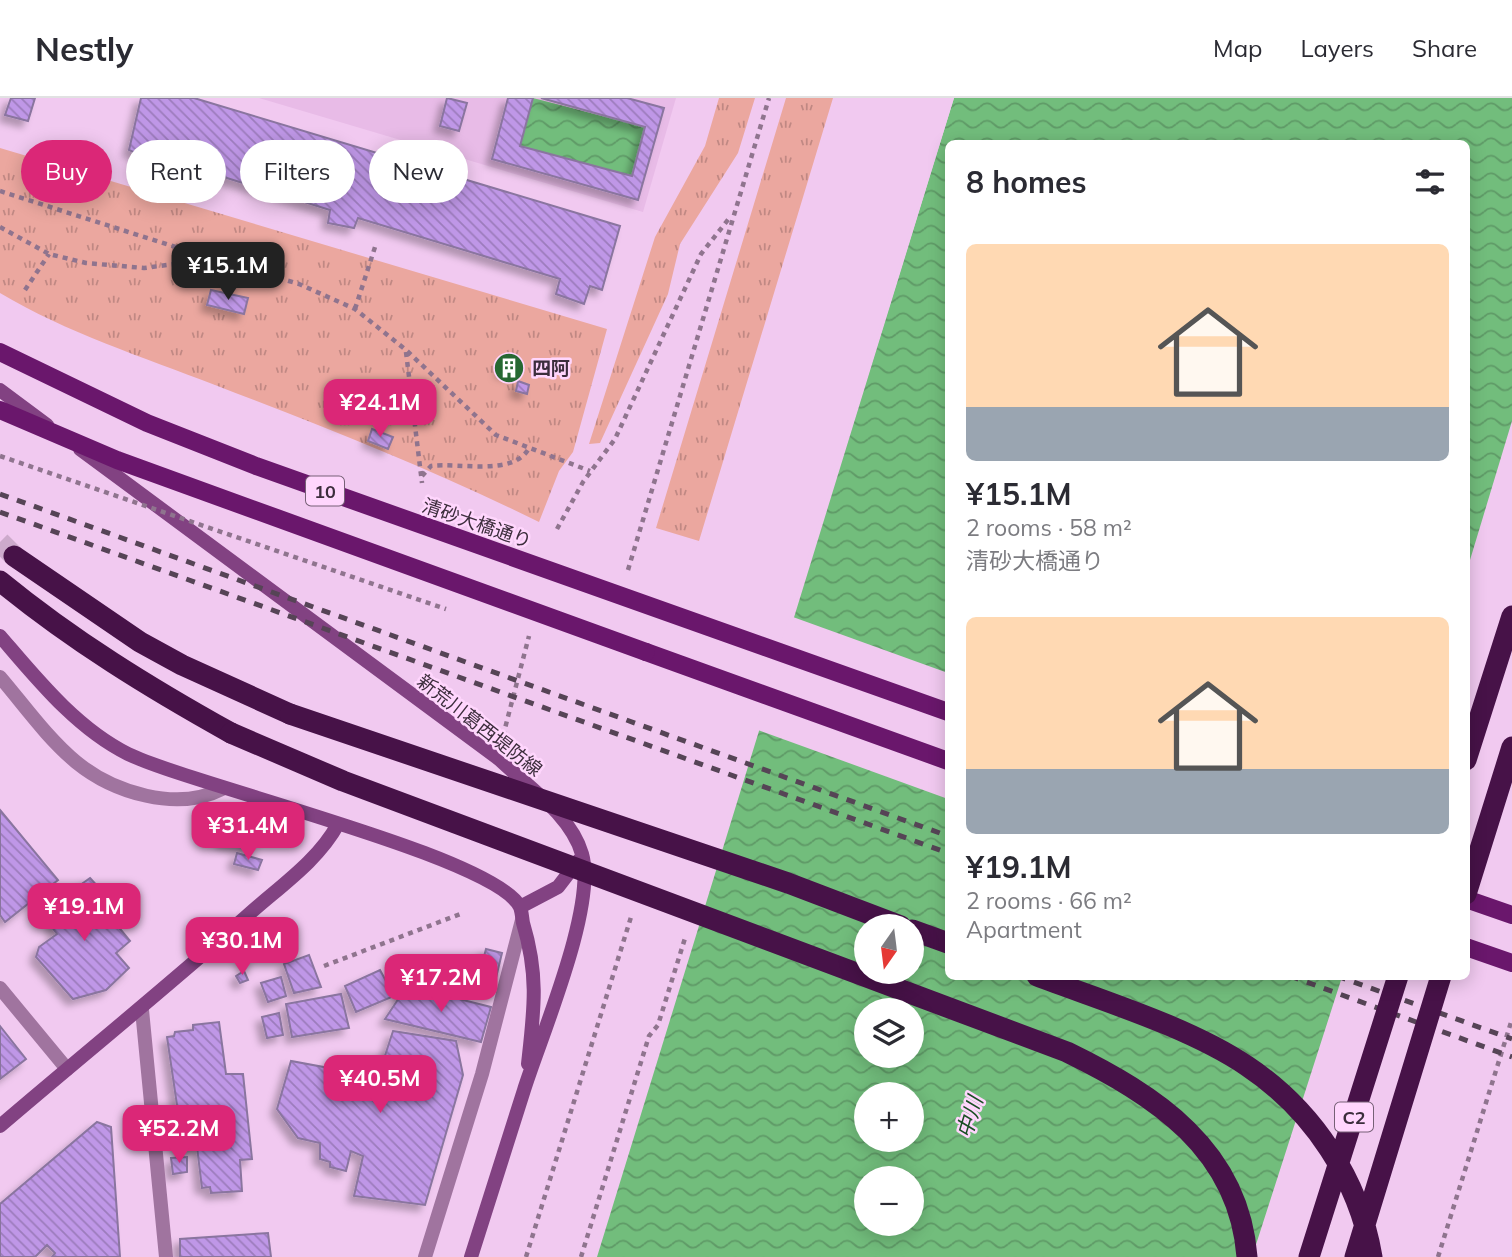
<!DOCTYPE html>
<meta charset="utf-8">
<style>
:root{--surface:#fff;--page:#f7f7f7;--text:#2b2b33;--muted:#7c7c81;--line:#e1e1e2;--accent:#db2777}
body{margin:0;font-family:Mulish,"Noto Sans JP",sans-serif;background:var(--page);color:var(--text);height:100vh;display:flex;flex-direction:column;font-size:26px;white-space:nowrap}
*{box-sizing:border-box;margin:0}
p{font-size:23px;color:var(--muted)}
.icon{flex:none;width:38px;height:38px;fill:none;stroke:currentColor;stroke-width:2;stroke-linecap:round;stroke-linejoin:round}
.map{position:relative;flex:1;overflow:hidden}
.panel{position:absolute;left:945px;top:42px;width:525px;height:840px;display:flex;flex-direction:column;background:var(--surface);border-radius:10px;box-shadow:0 4px 18px #0003}
.panel>*{flex:none}
.top-card{position:absolute;left:21px;top:42px;width:665px;height:63px;display:flex;gap:14px}
.needle{width:46px;rotate:194deg}
.tools{position:absolute;left:854px;top:816px;display:grid;gap:14px}
.tools a{display:grid;place-items:center;width:70px;height:70px;border-radius:50%;background:var(--surface);box-shadow:0 4px 18px #0003;font-size:35px}
.price{position:absolute;translate:-50% -60px;padding:0 16px;border-radius:14px;background:var(--accent);color:#fff;font-size:23px;line-height:46px;filter:drop-shadow(0 2px 4px #0008)}
.price::after{content:'';position:absolute;left:50%;top:42px;width:21px;height:16px;margin-left:-10px;background:inherit;clip-path:polygon(0 0,100% 0,50% 100%)}
.price.active{background:#222;color:#fff}
ul{padding:0;list-style:none}
li{display:grid;align-content:center;gap:14px;height:371px;padding:0 21px}
li span{display:grid;place-items:center;height:217px;border-radius:10px;color:#555}
li>.icon{margin-inline-start:auto}
span .icon{width:126px;height:126px;fill:#fffc;stroke-width:1}
li b{font-size:30px}
h2{display:flex;justify-content:space-between;align-items:center;height:84px;padding:0 21px;font-size:30px}
.tag{padding:0 24px;border-radius:32px;background:var(--surface);box-shadow:0 4px 18px #0003;font-size:24px;line-height:63px}
.tag.active{background:var(--accent);color:#fff}
header{display:flex;align-items:center;gap:42px;box-sizing:border-box;height:98px;padding:0 35px;background:var(--surface);border-bottom:2px solid var(--line)}
header strong{font-size:33px}
nav{display:flex;gap:38px;margin-inline-start:auto;font-size:24px}
.map>svg:first-child{display:block}
</style>
<header>
<strong>Nestly</strong>
<nav><a>Map</a><a>Layers</a><a>Share</a></nav>
</header>
<div class="map">
<svg width="1512" height="1159" viewBox="0 0 1512 1159">
<defs>
<pattern id="grass-tufts" width="24" height="20" patternUnits="userSpaceOnUse" patternTransform="scale(1.75)"><rect width="24" height="20" fill="#eba79f"/><path d="M3 7l-1-3M5 7V3M7 7l1-3M15 17l-1-3M17 17v-4M19 17l1-3" fill="none" stroke="#c08883"/></pattern>
<pattern id="water-waves" width="16" height="10" patternUnits="userSpaceOnUse" patternTransform="scale(1.75)"><rect width="16" height="10" fill="#72bd7c"/><path d="M0 5q4-4 8 0t8 0" fill="none" stroke="#5f9a67"/></pattern>
<pattern id="building-back-hatch" width="6" height="6" patternUnits="userSpaceOnUse" patternTransform="scale(1.75)"><rect width="6" height="6" fill="#bf97e7"/><path d="M-1 5l2 2M0 0l6 6M5-1l2 2" fill="none" stroke="#9c7cbc"/></pattern>
<filter id="shadow"><feDropShadow dx="-6" dy="6" stdDeviation="3.5" flood-color="#0004"/></filter>
</defs>
<rect width="100%" height="100%" fill="#f1c9f0"/>
<path fill="#e8bbe7" d="M259,0H676L643,114Z"/>
<path fill="url(#grass-tufts)" d="M719,0H755L738,55L680,146L668,196L600,345L589,346L655,139L705,48Z
M786,0H833L699,443L656,430Z
M0,50L607,231L573,354L559,373L539,424C434,372 324,329 215,287C143,259 67,235 0,195Z"/>
<path fill="url(#water-waves)" fill-rule="evenodd" d="M533,0L645,29L632,78L520,48Z
M954,0H1512V323L1467,472L1466,46H948V878L1342,879L1252,1159H597ZM866,828H912V873H866ZM866,912H912V957H866ZM866,996H912V1041H866ZM866,1080H912V1125H866Z"/>
<path fill="#f1c9f0" d="M951,0H954L793,519L948,575V701L758,632L727,733L724,731L755,628Z"/>
<path fill="url(#building-back-hatch)" stroke="#8a759f" stroke-width="2" filter="url(#shadow)" d="M11,0H35L28,23L5,17Z
M141,0H194L620,128L602,192L590,188L584,206L556,196L560,181L358,120L354,130L328,125L330,112L185,67L183,77L171,74L167,80L136,70L140,57L129,52Z
M447,0L467,5L459,33L440,28Z
M508,0H533L520,48L632,78L645,29L541,0H627L664,10L638,102L492,61Z
M211,192L248,200L244,216L207,207Z
M504,263L516,266L513,276L501,273Z
M518,283L529,287L527,296L516,293Z
M372,331L393,339L388,351L368,343Z
M0,712L58,782L5,824L0,817Z
M224,731L252,739L249,751L221,744Z
M237,755L262,762L258,772L234,766Z
M90,780L110,802L102,809L130,843L116,855L129,870L106,892L73,901L36,859L39,849L57,836L51,828L58,814L52,807Z
M486,851L502,855L494,888L477,884Z
M309,857L321,889L294,895L284,866Z
M380,872L394,898L356,914L345,888Z
M244,873L248,882L240,885L236,878Z
M281,879L286,898L268,904L261,885Z
M407,888L491,909L481,944L385,921Z
M341,896L349,930L292,939L286,906Z
M279,915L283,937L267,940L262,919Z
M219,924L226,976H243L252,1061L240,1062L242,1093L211,1095L210,1089L202,1090L197,1049L179,1051L178,1044L196,1042L193,1013L178,1014L167,939L174,938L175,934L193,932V927Z
M0,928L26,961L0,981Z
M393,933L456,943L463,977L425,1107L354,1098L363,1058L351,1053L346,1073L330,1069V1064L320,1061V1045L298,1040L277,1011L291,963L378,979Z
M97,1024L111,1029L120,1159H52L55,1155L47,1147L35,1159H0V1106Z
M187,1059V1074L173,1076L171,1060Z
M268,1135L271,1159H180V1141Z"/>
<g fill="none" stroke-linecap="round" stroke-linejoin="round">
<path stroke="#cdaacc" stroke-width="21" stroke-dasharray="21 10" stroke-linecap="butt" d="M0,444L14,458"/>
<path stroke="#8f748e" stroke-width="4.5" stroke-dasharray="5 5" stroke-linecap="butt" d="M0,93L210,160
M0,129L49,156L86,165L144,170L214,161L299,186L355,211L406,252L496,337L590,373
M25,192L49,156
M355,211L376,146
M406,254L422,385
M422,378L431,368C458,364 514,379 529,350
M557,431L583,384L615,341L701,156L731,118
M628,472L769,0
M503,638L529,538
M324,868L463,815
M526,1159L631,819
M581,1159L649,938L658,927L686,837
M1438,1159L1512,921"/>
<path stroke="#a0749f" stroke-width="14" d="M0,579C24,607 47,640 76,664C114,695 177,714 222,691"/>
<path stroke="#a0749f" stroke-width="14" d="M0,890L67,971
M142,912L166,1159
M425,1159L482,976L522,822"/>
<path stroke="#824282" stroke-width="14" d="M0,292L47,327
M80,351L499,661C527,688 571,717 582,756C597,808 541,938 524,992C506,1047 489,1103 471,1159
M0,538C37,581 76,630 128,656C195,688 496,759 520,809C522,814 522,820 523,825C539,878 534,912 528,966
M520,809L558,789L578,763
M0,1028C83,957 167,889 248,817C279,789 318,763 338,726"/>
<path stroke="#6a176c" stroke-width="18" d="M0,254L147,325L256,368L948,614
M646,554L948,663
M1466,801L1512,817
M1466,849L1512,865"/>
<path stroke="#471248" stroke-width="21" d="M14,458L140,544L182,567L290,616
M0,483C72,542 150,590 231,635
M1466,662L1512,518
M1466,796L1512,649
M912,832L948,845"/>
<path stroke="#564456" stroke-width="5" stroke-dasharray="9 9" stroke-linecap="butt" d="M0,396L948,738
M0,414L948,755
M1290,878L1512,959
M1337,878L1512,941"/>
<path stroke="#8f748e" stroke-width="4.5" stroke-dasharray="5 5" stroke-linecap="butt" d="M0,358L446,511"/>
<path stroke="#6a176c" stroke-width="18" d="M0,312L117,362L646,554"/>
<path stroke="#471248" stroke-width="21" d="M290,616L788,785L901,828
M231,635L343,683L1067,954C1155,997 1239,1051 1247,1159
M1037,878C1103,903 1189,929 1247,968C1313,1012 1359,1082 1372,1159
M1309,1159L1398,878
M1355,1159L1441,878"/>
</g>
<defs>
<g id="building-disc" transform="scale(1.575)"><circle r="9.5" fill="#266832" stroke="#ffd6fd"/><path d="M-4-6H4V6H1V3H-1V6H-4ZM-2.5-4.3h1.7v1.8h-1.7ZM.8-4.3h1.7v1.8H.8ZM-2.5-1h1.7V.8h-1.7ZM.8-1h1.7V.8H.8Z" fill="#fff"/></g>
</defs>
<g fill-rule="evenodd">
<use href="#building-disc" x="509" y="270"/>
</g>
<g text-anchor="middle" dominant-baseline="central" stroke-width="5" stroke-linejoin="round" paint-order="stroke">
<g fill="#ffd6fd" stroke="#766076" stroke-width="2">
<rect x="306" y="378.5" width="38" height="29" rx="5"/>
<rect x="1335" y="1004.5" width="38" height="29" rx="5"/>
</g>
<g font-size="18" font-weight="bold" fill="#3c2d3c">
<text x="325" y="393">10</text>
<text x="1354" y="1019">C2</text>
</g>
<g font-size="19" font-weight="bold" fill="#3c2d3c" stroke="#ffd6fd" text-anchor="start">
<text x="532" y="270">四阿</text>
</g>
<g font-size="19" fill="#3c2d3c" stroke="#ffd6fd">
<text transform="translate(477 425) rotate(19)">清砂大橋通り</text>
<text transform="translate(480 627) rotate(38)">新荒川葛西堤防線</text>
</g>
<g font-size="21" font-style="italic" fill="#1a4f24" stroke="#ffd6fd">
<text transform="translate(969 1019) rotate(-73)">中川</text>
</g>
</g>
</svg>
<div class="tools">
<a><svg class="needle" viewBox="-14 -14 28 28"><path d="M0-13l5 13h-10z" fill="#e53935"/><path d="M0 13l5-13h-10z" fill="#7c7c81"/></svg></a>
<a><svg class="icon" aria-label="layers" viewBox="0 0 24 24"><path d="M12 4l9 5-9 5-9-5zM3 14l9 5 9-5"/></svg></a>
<a>+</a>
<a>−</a>
</div>
<b class="price active" style="left:228px;top:204px">¥15.1M</b>
<b class="price" style="left:380px;top:341px">¥24.1M</b>
<b class="price" style="left:248px;top:764px">¥31.4M</b>
<b class="price" style="left:84px;top:845px">¥19.1M</b>
<b class="price" style="left:242px;top:879px">¥30.1M</b>
<b class="price" style="left:441px;top:916px">¥17.2M</b>
<b class="price" style="left:380px;top:1017px">¥40.5M</b>
<b class="price" style="left:179px;top:1067px">¥52.2M</b>
<div class="top-card">
<a class="tag active">Buy</a>
<a class="tag">Rent</a>
<a class="tag">Filters</a>
<a class="tag">New</a>
</div>
<section class="panel">
<h2>8 homes<svg class="icon" aria-label="filters" viewBox="0 0 24 24"><path d="M4 7h16M4 17h16"/><circle cx="9" cy="7" r="2"/><circle cx="15" cy="17" r="2"/></svg></h2>
<ul>
<li><span style="background:linear-gradient(#ffd9b3 75%,#9aa5b1 0)"><svg class="icon" aria-label="home" viewBox="0 0 24 24"><path d="M3 11l9-7 9 7M6 9v11h12V9"/></svg></span><div><b>¥15.1M</b><p>2 rooms · 58 m²</p><p>清砂大橋通り</p></div></li>
<li><span style="background:linear-gradient(#ffd9b3 70%,#9aa5b1 0)"><svg class="icon" aria-label="home" viewBox="0 0 24 24"><path d="M3 11l9-7 9 7M6 9v11h12V9"/></svg></span><div><b>¥19.1M</b><p>2 rooms · 66 m²</p><p>Apartment</p></div></li>
</ul>
</section>
</div>
